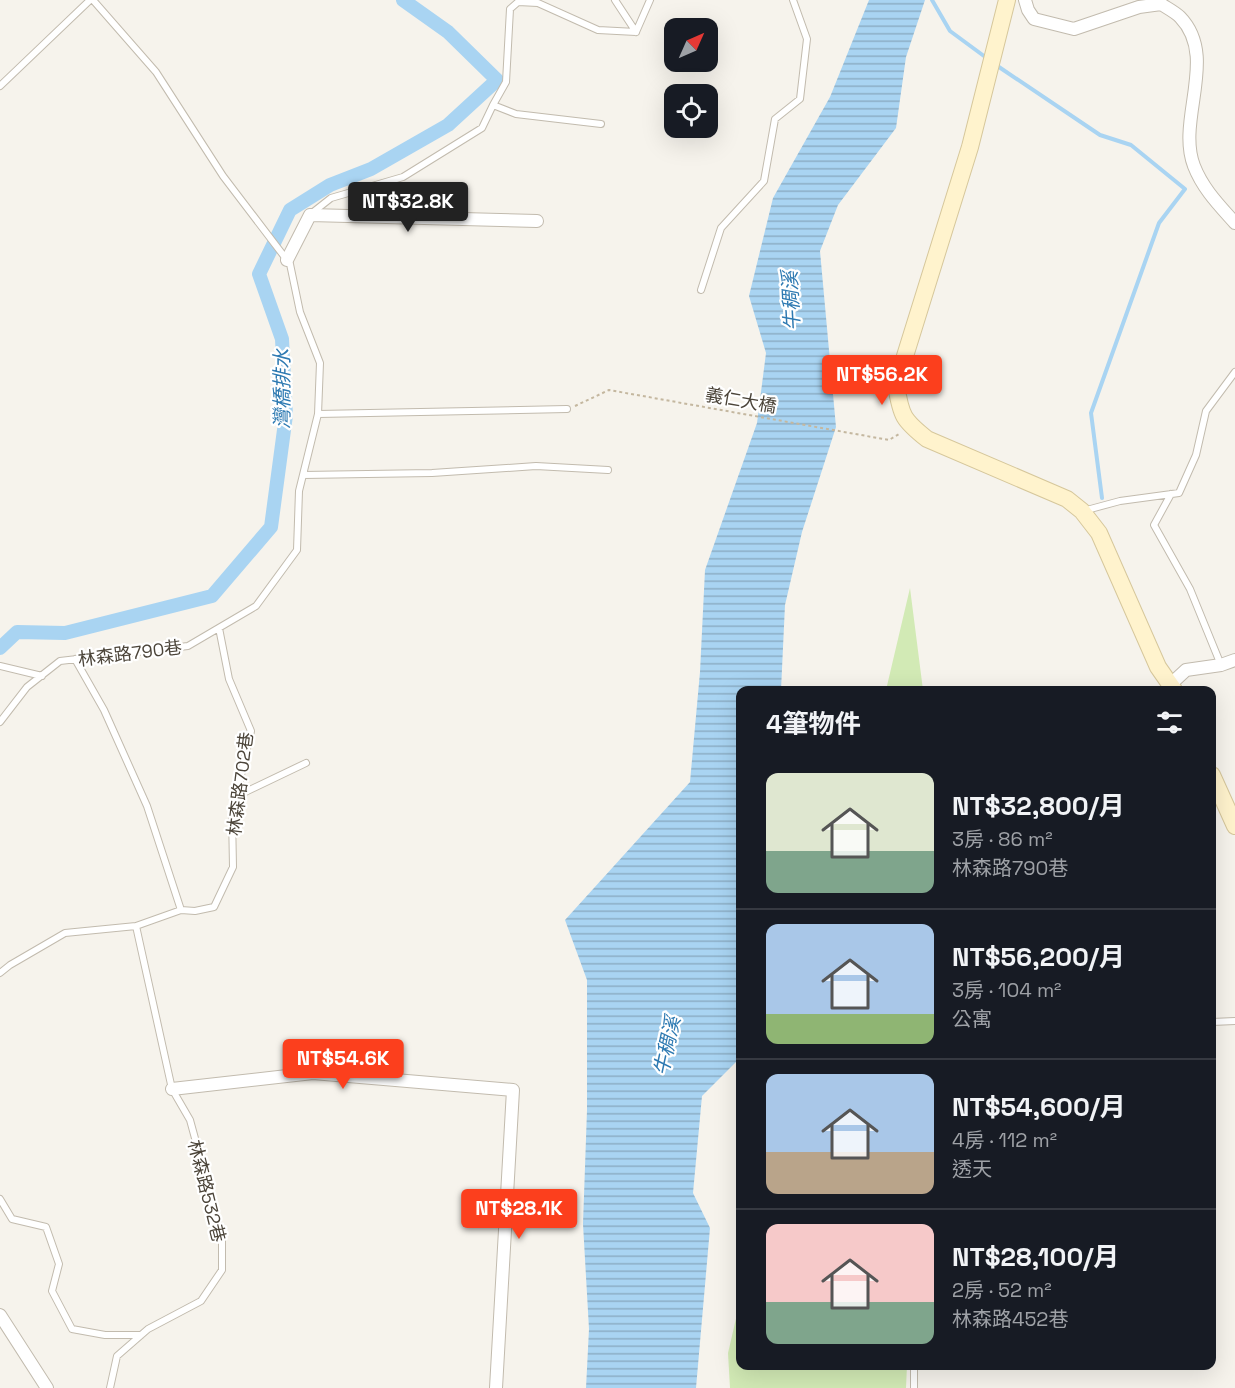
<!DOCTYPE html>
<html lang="zh-TW">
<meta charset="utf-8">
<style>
:root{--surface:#171b24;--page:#20242c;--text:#f1f3f6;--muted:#9ea1a6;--line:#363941;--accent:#fc3f1d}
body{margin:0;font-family:"Space Grotesk","Noto Sans TC",sans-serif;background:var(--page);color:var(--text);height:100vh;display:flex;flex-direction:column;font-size:22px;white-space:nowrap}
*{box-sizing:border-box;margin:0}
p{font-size:20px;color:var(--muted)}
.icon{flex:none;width:33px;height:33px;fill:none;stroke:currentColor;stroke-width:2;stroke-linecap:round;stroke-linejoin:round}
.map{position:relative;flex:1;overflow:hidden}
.panel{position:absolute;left:736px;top:686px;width:480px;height:684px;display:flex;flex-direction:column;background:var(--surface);border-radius:12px;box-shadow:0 6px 24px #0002}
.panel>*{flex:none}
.needle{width:39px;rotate:45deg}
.buttons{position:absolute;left:664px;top:18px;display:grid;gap:12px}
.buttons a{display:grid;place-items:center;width:54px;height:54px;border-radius:12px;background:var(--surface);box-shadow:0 6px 24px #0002;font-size:30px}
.price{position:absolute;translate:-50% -51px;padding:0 14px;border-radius:6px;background:var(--accent);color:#fff;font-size:20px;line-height:39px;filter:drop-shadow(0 2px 3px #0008)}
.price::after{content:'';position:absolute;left:50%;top:36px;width:18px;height:14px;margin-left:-9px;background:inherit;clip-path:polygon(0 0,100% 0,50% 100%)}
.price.active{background:#222;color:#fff}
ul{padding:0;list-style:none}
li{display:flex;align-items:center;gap:18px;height:150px;padding:0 30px}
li+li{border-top:2px solid var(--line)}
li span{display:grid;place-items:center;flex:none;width:168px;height:120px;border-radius:12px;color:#555}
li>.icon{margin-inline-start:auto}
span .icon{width:72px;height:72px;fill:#fffc;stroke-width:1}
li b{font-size:26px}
h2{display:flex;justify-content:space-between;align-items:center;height:72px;padding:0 30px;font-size:26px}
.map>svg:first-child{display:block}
</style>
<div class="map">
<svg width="1235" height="1388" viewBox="0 0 1235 1388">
<defs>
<pattern id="water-rules" width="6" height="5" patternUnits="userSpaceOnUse" patternTransform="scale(1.5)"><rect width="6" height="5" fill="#a9d4f2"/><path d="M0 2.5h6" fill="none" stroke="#8caec5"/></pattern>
</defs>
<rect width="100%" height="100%" fill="#f6f3ec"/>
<path fill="#d2eab5" d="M910,588L923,690H886Z
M741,1297V1365H907L906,1388H730L728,1353Z"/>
<path fill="url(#water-rules)" d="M869,0H925L906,57L896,128L838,205L820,251L836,427L802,532L785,605L781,690H741V1057L702,1096L693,1193L710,1228L696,1388H586L589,1329L583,1224L587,1110V980L565,920L690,782L700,672L705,570L757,423L766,353L749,296L773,198L830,97Z"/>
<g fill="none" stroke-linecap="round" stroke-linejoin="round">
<path stroke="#a9d4f2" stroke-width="4" d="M932,0L950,31L988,59
M996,65L1100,135L1131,145L1185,189L1159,223L1091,413L1102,498"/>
<path stroke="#a9d4f2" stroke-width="14" d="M0,648L17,632L65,633L212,596L271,527L286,415L282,339L259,274L290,210L330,185L371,169L448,125L497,80L448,32L403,0"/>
<g stroke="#c2bbae" stroke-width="8">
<path id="lane" d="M93,0L156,72L223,176L290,264L300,312L320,363L318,414L567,409
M615,0L636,32
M636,32L650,0
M0,86L90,0
M601,124L516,114L493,105L506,82L510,9L518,2L538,3L598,30L636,32
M312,213L331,198L403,177L482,128L493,105
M701,290L721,228L764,181L775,119L800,99L807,39L793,0
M303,475L432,473L536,466L608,470
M1171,494L1154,525L1190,589L1221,665
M1083,511L1120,501L1179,493L1196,455L1206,411L1235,372
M75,659L104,710L147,806L181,910L195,911L214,907L233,867L232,815L251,731L229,679L219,628
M0,666L42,676
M0,722L27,687L60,661L188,646L256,606L297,550L299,491L318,414
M237,796L306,763
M0,973L10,965L65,933L136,926
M1212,1022L1235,1021
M0,1199L12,1219L46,1227L59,1264L52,1291L72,1329L105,1335H141
M110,1388L117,1356L148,1329L201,1301L222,1270V1237L190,1120L172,1089L136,926L181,910
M914,1388V1365"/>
</g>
<g stroke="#c2bbae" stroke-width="14">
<path id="street" d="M1025,0L1028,10L1034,19L1074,29L1139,7L1161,4C1167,8 1175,12 1180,17C1219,57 1176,120 1194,166C1203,189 1219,205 1235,223
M287,260L310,215L537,221
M1172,683L1186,670L1221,665L1235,660
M172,1089L313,1073L513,1090L496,1388
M0,1315L47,1388"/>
</g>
<g stroke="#d6c79b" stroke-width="18">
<path id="secondary" d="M1007,0L970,147L896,385C901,416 903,420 927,439L1067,499L1082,511L1099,533L1158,667L1174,690
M1212,775L1235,826"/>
</g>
<path stroke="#c4b79f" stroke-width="2" stroke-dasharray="3 3" stroke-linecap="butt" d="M575,406L609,390L889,440L901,433"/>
<use href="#lane" stroke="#fff" stroke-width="6"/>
<use href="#street" stroke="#fff" stroke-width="12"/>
<use href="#secondary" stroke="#fff3cd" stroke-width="16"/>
</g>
<g text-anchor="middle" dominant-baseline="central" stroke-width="4.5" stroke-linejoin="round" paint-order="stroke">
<g font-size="18" fill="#4b4439" stroke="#fff">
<text transform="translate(741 400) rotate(10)">義仁大橋</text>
<text transform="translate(130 653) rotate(-7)">林森路790巷</text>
<text transform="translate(240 784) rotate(-83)">林森路702巷</text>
<text transform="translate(207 1191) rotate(76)">林森路532巷</text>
</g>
<g font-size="20" font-style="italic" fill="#2e7ab2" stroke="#fff">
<text transform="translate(791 301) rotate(-93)">牛稠溪</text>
<text transform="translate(282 389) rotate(-90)">灣橋排水</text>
<text transform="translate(667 1046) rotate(-78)">牛稠溪</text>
</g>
</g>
</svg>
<div class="buttons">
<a><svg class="needle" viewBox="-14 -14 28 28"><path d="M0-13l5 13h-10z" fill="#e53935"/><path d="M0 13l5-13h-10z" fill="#9ea1a6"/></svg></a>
<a><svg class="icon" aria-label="locate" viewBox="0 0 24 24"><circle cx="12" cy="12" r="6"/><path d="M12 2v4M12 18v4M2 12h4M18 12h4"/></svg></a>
</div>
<b class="price active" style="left:408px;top:233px">NT$32.8K</b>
<b class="price" style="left:882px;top:406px">NT$56.2K</b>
<b class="price" style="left:343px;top:1090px">NT$54.6K</b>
<b class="price" style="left:519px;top:1240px">NT$28.1K</b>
<section class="panel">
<h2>4筆物件<svg class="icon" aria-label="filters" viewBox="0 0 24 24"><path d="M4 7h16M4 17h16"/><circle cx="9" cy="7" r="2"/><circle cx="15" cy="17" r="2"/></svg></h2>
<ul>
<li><span style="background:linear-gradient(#dfe7d0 65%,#7fa58c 0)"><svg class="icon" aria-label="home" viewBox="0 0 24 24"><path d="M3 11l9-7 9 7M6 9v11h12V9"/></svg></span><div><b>NT$32,800/月</b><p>3房 · 86 m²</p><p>林森路790巷</p></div></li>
<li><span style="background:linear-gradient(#a9c7e8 75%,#8fb573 0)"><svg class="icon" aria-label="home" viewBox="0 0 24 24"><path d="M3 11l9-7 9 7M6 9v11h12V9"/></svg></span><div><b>NT$56,200/月</b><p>3房 · 104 m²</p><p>公寓</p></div></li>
<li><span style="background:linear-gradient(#a9c7e8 65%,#b9a48a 0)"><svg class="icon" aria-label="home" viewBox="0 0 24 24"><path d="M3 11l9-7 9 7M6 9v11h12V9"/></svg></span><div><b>NT$54,600/月</b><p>4房 · 112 m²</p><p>透天</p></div></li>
<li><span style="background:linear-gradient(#f6c9c9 65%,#7fa58c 0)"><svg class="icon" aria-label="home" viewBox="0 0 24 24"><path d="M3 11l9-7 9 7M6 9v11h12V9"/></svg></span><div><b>NT$28,100/月</b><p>2房 · 52 m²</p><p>林森路452巷</p></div></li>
</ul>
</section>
</div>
